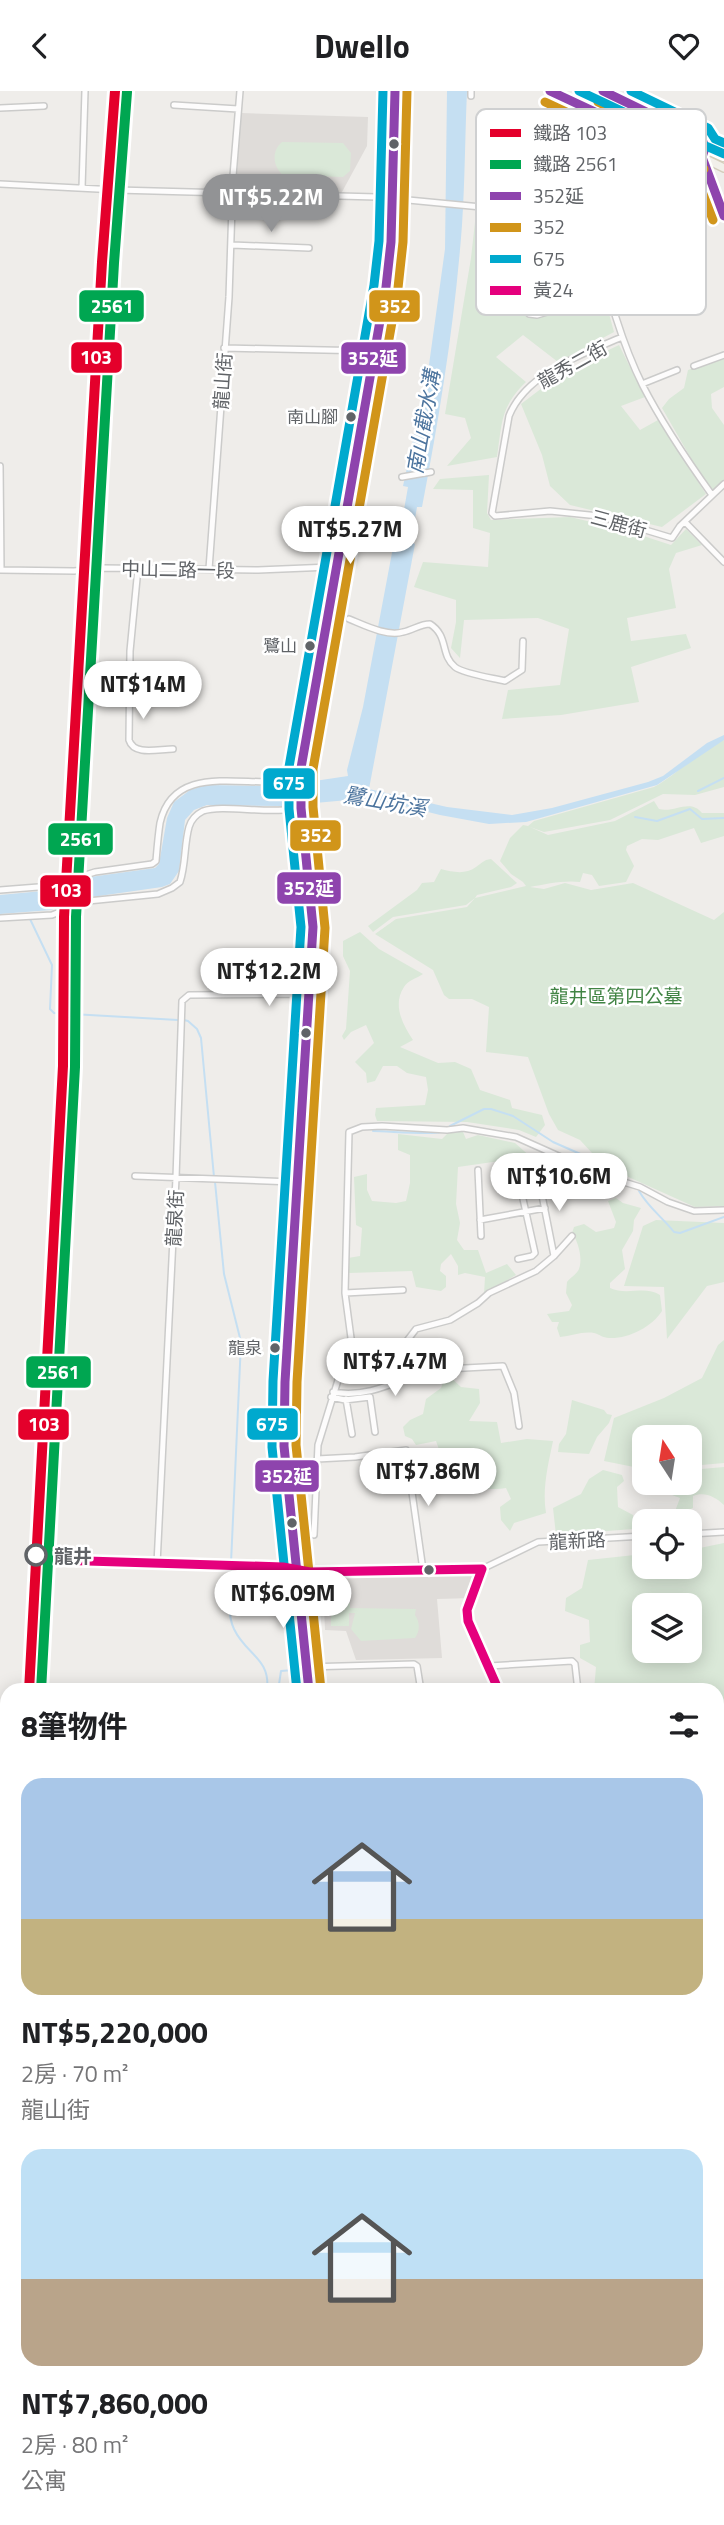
<!DOCTYPE html>
<html lang="zh-TW">
<meta charset="utf-8">
<style>
:root{--surface:#fff;--page:#f6f6f6;--text:#202124;--muted:#757577;--accent:#929395}
body{margin:0;font-family:"Titillium Web","Noto Sans TC",sans-serif;background:var(--page);color:var(--text);height:100vh;display:flex;flex-direction:column;font-size:26px;white-space:nowrap}
*{box-sizing:border-box;margin:0}
p{font-size:23px;color:var(--muted)}
.icon{flex:none;width:38px;height:38px;fill:none;stroke:currentColor;stroke-width:2;stroke-linecap:round;stroke-linejoin:round}
.map{position:relative;flex:1;overflow:hidden}
.panel{position:absolute;left:0px;top:1592px;width:724px;height:842px;display:flex;flex-direction:column;background:var(--surface);border-radius:21px 21px 0 0;box-shadow:0 4px 18px #0003}
.panel>*{flex:none}
.needle{width:46px;rotate:348deg}
.tools{position:absolute;left:632px;top:1334px;display:grid;gap:14px}
.tools a{display:grid;place-items:center;width:70px;height:70px;border-radius:14px;background:var(--surface);box-shadow:0 4px 18px #0003;font-size:35px}
.price{position:absolute;translate:-50% -60px;padding:0 16px;border-radius:24px;background:#fff;color:#222;font-size:23px;line-height:46px;filter:drop-shadow(0 2px 4px #0008)}
.price::after{content:'';position:absolute;left:50%;top:42px;width:21px;height:16px;margin-left:-10px;background:inherit;clip-path:polygon(0 0,100% 0,50% 100%)}
.price.active{background:var(--accent);color:#fff}
ul{padding:0;list-style:none}
li{display:grid;align-content:center;gap:14px;height:371px;padding:0 21px}
li span{display:grid;place-items:center;height:217px;border-radius:21px;color:#555}
li>.icon{margin-inline-start:auto}
span .icon{width:126px;height:126px;fill:#fffc;stroke-width:1}
li b{font-size:30px}
h2{display:flex;justify-content:space-between;align-items:center;height:84px;padding:0 21px;font-size:30px}
header{display:flex;justify-content:space-between;align-items:center;height:91px;padding:0 21px;background:var(--surface);font-size:32px;font-weight:700}
.map>svg:first-child{display:block}
</style>
<header><svg class="icon" aria-label="back" viewBox="0 0 24 24"><path d="M15 5l-7 7 7 7"/></svg>Dwello<svg class="icon" aria-label="heart" viewBox="0 0 24 24"><path d="M12 20l-8-8c-3-5 5-10 8-4 3-6 11-1 8 4z"/></svg></header>
<div class="map">
<svg width="724" height="2434" viewBox="0 0 724 2434">
<rect width="100%" height="100%" fill="#efedea"/>
<path fill="#dfdcd9" d="M241,22L368,26L367,55L342,101L236,97Z
M481,1483L472,1507L437,1508L442,1567L356,1569L346,1540L325,1539L324,1516H318L317,1484Z"/>
<path fill="#dae8d8" fill-rule="evenodd" d="M282,51L343,52L351,62L350,80L343,86L283,84C273,76 271,60 282,51Z
M476,122L502,125L515,143L555,172L593,164L614,241L558,271L523,244L496,266L526,291C500,316 502,333 497,366L447,375L471,347L465,327L445,323L471,167Z
M619,254L645,306L621,315L640,339L658,329L706,403L662,436L570,414L550,395L542,364L521,313L563,281Z
M724,266V296L711,303L712,317L724,334V392L712,404L662,317L669,308L684,297L688,279Z
M489,384L487,422L491,429L570,426L622,438L671,454L686,438L702,454L676,462L669,478L676,517L627,527L631,550L686,543L691,557L631,576L639,611L561,624L502,628L508,599L560,594L569,538L538,527L464,529L460,567L451,557L456,531V509L414,496L423,471L488,476L490,442L473,437V399L433,398L440,388Z
M724,649V696L695,704L663,703L610,729L544,741L530,736L548,744L615,730L654,710L659,718C675,722 690,707 702,722H724V745L701,752L694,737L658,749L642,748L627,755L626,759L634,775L626,791L599,795L592,784L583,782L580,791C564,789 546,793 530,796L544,798L565,792L591,799L633,792L714,829L724,821V1115L695,1116L604,1075L580,1049L558,1039L549,1023L528,966L486,961L489,916L472,908H449L444,904L433,879L375,843L396,828L467,816L475,807L466,814L393,826L373,841L368,835L417,799L422,792L434,791L441,778C453,781 465,784 476,776C482,772 483,769 491,768L517,792L511,796L477,804L475,807L526,795L523,791L511,783L500,770L510,747L523,734L528,735L534,730L654,696C679,683 697,658 724,649Z
M360,841L379,858L423,883C417,887 407,890 404,896C392,914 403,934 413,949L400,956L438,972L455,971L471,978L480,999L510,1009L512,1017L542,1024L545,1034L536,1046L519,1039L467,1031L377,1030L375,1024L376,1017L425,1014L428,999L426,986L407,982L397,975H383L375,990L367,992L366,982L355,971L374,952L366,934L351,941L344,949L342,945L346,938L350,880L343,865V850Z
M449,1041H463L466,1048L478,1044L515,1052L541,1075L514,1068L458,1076L456,1113L460,1132L457,1149L464,1159H478L486,1182L507,1173L516,1184L484,1203L485,1186L465,1182L458,1184V1175L451,1163L441,1173L440,1180L446,1185V1196L441,1200L416,1196L412,1180L349,1182L348,1167L360,1165L362,1137L356,1134L354,1086L367,1083V1099L372,1110L396,1112L406,1110L410,1092V1064L398,1059V1043L442,1048Z
M616,1107L623,1112L641,1117L634,1129L633,1140L622,1159L625,1178L610,1192V1197C627,1205 645,1194 660,1204L662,1220C652,1236 628,1248 609,1247C603,1247 599,1243 594,1242C583,1240 571,1245 560,1246L557,1237L559,1231H552L547,1223L569,1220L572,1214L566,1202L567,1191C571,1186 577,1183 579,1178C583,1167 578,1150 572,1142L574,1136L584,1133L596,1141L614,1137L616,1131L608,1110Z
M656,1129L724,1132V1191L707,1195L667,1248L664,1196L624,1195L643,1135Z
M724,1249V1372L690,1375V1346H644V1378L604,1370L614,1327L664,1307L702,1287L718,1254Z
M446,1282L461,1296L479,1298L480,1312L469,1330L497,1331L501,1352L527,1348L553,1350C548,1374 542,1398 546,1422L514,1432L510,1440L501,1429L500,1416L511,1408L506,1397C480,1401 475,1394 467,1370L442,1367L436,1350L416,1354L412,1348L405,1345L403,1336L410,1329L423,1323L426,1308L441,1297Z
M572,1309L604,1319L607,1323L612,1324L609,1332L597,1346L589,1363L558,1361L559,1353L566,1343Z
M724,1376V1414C716,1406 704,1400 693,1405V1417L685,1420L684,1430H648L650,1424L674,1423L680,1407L659,1399L655,1391H690V1379Z
M603,1379L622,1384L624,1390L617,1396L618,1416L633,1424V1438L556,1444L553,1417L581,1403L589,1388Z
M724,1452V1658L718,1675V1600L594,1599L596,1576L580,1567V1554L590,1551L589,1529L565,1520L566,1507L582,1497L588,1469L644,1463V1475H690V1459ZM644,1514H690V1559H644Z
M331,1512H350V1517L416,1518L415,1524C420,1531 420,1540 415,1547L361,1550L351,1538L355,1522H349V1535H331Z"/>
<path fill="#c5dff2" d="M447,0H467C465,45 465,90 462,134C455,229 440,323 422,416H417L411,451L415,453L369,698L447,716L512,724L552,717L648,691L663,685L707,652L724,644V649L657,694L526,731L489,733L440,724L376,708H359L282,715L207,714L194,719L185,729L179,780L170,793L162,796L85,807L51,819L0,823V804L53,799L90,786L155,777L159,773L167,727L174,711L190,699L206,694L281,695L348,685L347,679L363,616L394,451L399,447L408,396L403,395L428,281L445,158Z"/>
<g fill="none" stroke-linecap="round" stroke-linejoin="round">
<path stroke="#c5dff2" stroke-width="2" d="M698,700L724,687
M635,726L657,730L690,718L702,728L724,727
M30,828L52,874L50,918L54,922L178,929
M184,929L188,930L197,938L201,947L214,1086
M450,1035L484,1018H491L513,1025L553,1051L585,1065
M373,1040C388,1040 430,1044 441,1041
M215,1091L224,1183L241,1251L231,1472
M639,1100C648,1116 662,1126 674,1141L680,1142L724,1126
M231,1477C230,1496 226,1521 234,1538C246,1564 271,1567 267,1600
M278,1600L281,1580L293,1579
M718,1892H724
M718,2315H724
M383,2427L385,2434"/>
<path stroke="#c5dff2" stroke-width="5" d="M0,1838H7
M399,2427L400,2434"/>
<g stroke="#cbcbca" stroke-width="8">
<path id="minor" d="M550,0L687,64L695,67L702,66
M603,0L702,48L705,57L702,66L724,125
M471,5V0
M174,14L238,18
M0,17L44,15
M0,93L117,99L377,106L502,118L514,127L522,144L548,160L565,165L596,156
M82,97L85,0
M587,122C603,180 616,241 643,295C663,334 687,369 712,404
M232,154L309,157
M562,166L519,179C516,192 521,213 529,223L537,224L609,203
M622,246C583,263 526,282 509,325L492,422L495,425L550,420L599,425L672,447L680,435L724,393
M224,257L371,260
M694,275L724,264
M642,293L677,279
M0,375L1,479
M402,386L431,381
M685,431L724,471
M138,477L130,560L129,649C134,665 158,658 173,658
M209,478L229,206L233,85L240,0
M0,479L74,480L103,477L258,479L330,476
M349,528C364,534 387,546 403,541C413,539 420,533 430,533C449,545 440,564 455,576C464,583 493,587 505,590L522,579L523,550
M0,799L51,795L95,781L152,773L156,770C157,758 158,745 160,732C174,669 248,698 292,689
M0,827L52,824L88,810L158,803L172,797L180,791C186,773 184,754 189,736C191,729 197,723 203,720C222,713 266,723 292,718
M478,1079L481,1145
M517,1081L535,1162L532,1165L518,1168
M538,1084L554,1165
M135,1085L293,1091
M300,1115L303,1129
M480,1129L545,1117
M345,1202L403,1199
M446,1278L503,1275L514,1302L519,1335
M333,1301C360,1306 383,1297 407,1287L401,1270L403,1255L416,1238L450,1229L478,1212L489,1202L536,1180L554,1165L572,1145
M331,1306L345,1309L370,1306L375,1341
M346,1308L352,1343
M317,1368L355,1366L406,1359L423,1479
M690,1443L724,1441
M314,1444L318,1354L351,1247L345,1202L349,1041L362,1036L382,1035L447,1039L463,1037L516,1046L601,1084L640,1096L668,1111L694,1120L724,1119
M55,1469L283,1476L310,1481L482,1478L538,1451L644,1445
M157,1473L176,1087L182,910L189,904L303,903
M482,1478L467,1519L468,1530L499,1600
M489,1575L572,1570L575,1573L578,1600
M306,1576L414,1573L417,1575L421,1600
M301,1600L280,1385L277,1298L294,1028L302,947L305,863V837L292,718L297,641L378,190L383,140L387,0
M309,1600L284,1355L285,1291L313,836L301,717V677L386,196L391,151L395,0
M0,1823H4
M0,1857H2
M718,1898L724,1899
M411,2427L412,2434
M588,2427L591,2434"/>
</g>
<g stroke="#d4cdbb" stroke-width="10">
<path id="major" d="M567,0L724,77
M582,0L724,66
M0,1909L7,1912
M0,1918L7,1920
M323,2427L324,2434
M330,2427L331,2434"/>
</g>
<use href="#minor" stroke="#fdfcfc" stroke-width="5"/>
<use href="#major" stroke="#f2f0ea" stroke-width="7"/>
<g stroke="#fff" stroke-width="14">
<path id="bus-1" d="M550,0L687,64L695,67L702,66
M603,0L702,48L705,57L702,66L724,125
M309,1600L284,1355L285,1291L313,836L301,717V677L386,196L391,151L395,0"/>
</g>
<g stroke="#fff" stroke-width="14">
<path id="bus-2" d="M545,11L682,75L693,79L704,78
M598,11L692,57L690,69L713,129
M321,1599L296,1354L297,1291L325,837L313,716V678L398,197L403,151L407,0"/>
</g>
<g stroke="#fff" stroke-width="14">
<path id="bus-3" d="M579,0L692,53L706,55L724,63
M631,0L708,37L715,48L724,52
M297,1600L272,1356L273,1290L301,836L289,718V676L374,194L379,150L383,0"/>
</g>
<g stroke="#fff" stroke-width="14">
<path id="bus-4" d="M55,1469L283,1476L310,1481L482,1478
M482,1478L467,1519L468,1530L499,1600"/>
</g>
<use href="#bus-1" stroke="#8e44ad" stroke-width="9"/>
<use href="#bus-2" stroke="#d1951a" stroke-width="9"/>
<use href="#bus-3" stroke="#00a9ce" stroke-width="9"/>
<use href="#bus-4" stroke="#e5007d" stroke-width="9"/>
<g stroke="#fff" stroke-width="16">
<path id="rail-1" d="M29,1600L63,975L64,826L102,171L115,0
M0,2019L7,1960"/>
</g>
<g stroke="#fff" stroke-width="16">
<path id="rail-2" d="M41,1600L75,976L76,826L114,172L127,1"/>
</g>
<use href="#rail-1" stroke="#e4002b" stroke-width="10"/>
<use href="#rail-2" stroke="#00a651" stroke-width="10"/>
</g>
<g fill="#606367" stroke="#fff" stroke-width="2.5">
<circle cx="394" cy="53" r="6"/>
<circle cx="351" cy="326" r="6"/>
<circle cx="310" cy="555" r="6"/>
<circle cx="306" cy="942" r="6"/>
<circle cx="275" cy="1257" r="6"/>
<circle cx="292" cy="1432" r="6"/>
<circle cx="429" cy="1479" r="6"/>
</g>
<circle fill="#fff" stroke="#606367" stroke-width="3.5" cx="36" cy="1464" r="10"/>
<g text-anchor="middle" dominant-baseline="central" stroke-width="5" stroke-linejoin="round" paint-order="stroke">
<g font-size="17" fill="#606367" stroke="#fff" text-anchor="end">
<text x="338" y="326">南山腳</text>
<text x="297" y="555">鷺山</text>
<text x="262" y="1257">龍泉</text>
</g>
<g font-size="19" fill="#606367" stroke="#fff">
<text transform="translate(572 273) rotate(-29)">龍秀二街</text>
<text transform="translate(222 290) rotate(-86)">龍山街</text>
<text transform="translate(619 432) rotate(15)">三鹿街</text>
<text transform="translate(178 478) rotate(1)">中山二路一段</text>
<text transform="translate(174 1127) rotate(-87)">龍泉街</text>
<text transform="translate(577 1449) rotate(-3)">龍新路</text>
</g>
<g font-size="19" fill="#418444" stroke="#fff">
<text x="616" y="904">龍井區第四公墓</text>
</g>
<g font-size="19" font-weight="bold" fill="#606367" stroke="#fff" text-anchor="start">
<text x="54" y="1464">龍井</text>
</g>
<g font-size="21" font-style="italic" fill="#4c749e" stroke="#fff">
<text transform="translate(423 331) rotate(-80)">南山截水溝</text>
<text transform="translate(385 710) rotate(10)">鷺山坑溪</text>
</g>
</g>
<rect x="476" y="18" width="230" height="206" rx="10" fill="#fff" stroke="#cfd0d1" stroke-width="2"/>
<rect x="490" y="38" width="31" height="8" fill="#e4002b"/>
<rect x="490" y="69" width="31" height="9" fill="#00a651"/>
<rect x="490" y="101" width="31" height="8" fill="#8e44ad"/>
<rect x="490" y="132" width="31" height="9" fill="#d1951a"/>
<rect x="490" y="164" width="31" height="8" fill="#00a9ce"/>
<rect x="490" y="195" width="31" height="9" fill="#e5007d"/>
<g font-size="19" fill="#606367">
<text x="533" y="49">鐵路 103</text>
<text x="533" y="80">鐵路 2561</text>
<text x="533" y="112">352延</text>
<text x="533" y="143">352</text>
<text x="533" y="175">675</text>
<text x="533" y="206">黃24</text>
</g>
<g stroke="#fff" stroke-width="2.5">
<rect x="78" y="198" width="67" height="34" rx="7" fill="#00a651"/>
<rect x="368" y="198" width="53" height="34" rx="7" fill="#d1951a"/>
<rect x="70" y="250" width="53" height="33" rx="7" fill="#e4002b"/>
<rect x="340" y="250" width="67" height="34" rx="7" fill="#8e44ad"/>
<rect x="262" y="676" width="54" height="33" rx="7" fill="#00a9ce"/>
<rect x="289" y="728" width="53" height="33" rx="7" fill="#d1951a"/>
<rect x="47" y="731" width="67" height="34" rx="7" fill="#00a651"/>
<rect x="276" y="780" width="66" height="34" rx="7" fill="#8e44ad"/>
<rect x="39" y="783" width="53" height="34" rx="7" fill="#e4002b"/>
<rect x="25" y="1264" width="67" height="34" rx="7" fill="#00a651"/>
<rect x="246" y="1316" width="53" height="34" rx="7" fill="#00a9ce"/>
<rect x="17" y="1317" width="53" height="33" rx="7" fill="#e4002b"/>
<rect x="254" y="1368" width="66" height="34" rx="7" fill="#8e44ad"/>
</g>
<g font-size="19" text-anchor="middle" font-weight="bold" fill="#fff">
<text x="112" y="222">2561</text>
<text x="395" y="222">352</text>
<text x="96" y="273">103</text>
<text x="373" y="274">352延</text>
<text x="289" y="699">675</text>
<text x="316" y="751">352</text>
<text x="81" y="755">2561</text>
<text x="309" y="804">352延</text>
<text x="66" y="806">103</text>
<text x="58" y="1288">2561</text>
<text x="272" y="1340">675</text>
<text x="44" y="1340">103</text>
<text x="287" y="1392">352延</text>
</g>
</svg>
<div class="tools">
<a><svg class="needle" viewBox="-14 -14 28 28"><path d="M0-13l5 13h-10z" fill="#e53935"/><path d="M0 13l5-13h-10z" fill="#757577"/></svg></a>
<a><svg class="icon" aria-label="locate" viewBox="0 0 24 24"><circle cx="12" cy="12" r="6"/><path d="M12 2v4M12 18v4M2 12h4M18 12h4"/></svg></a>
<a><svg class="icon" aria-label="layers" viewBox="0 0 24 24"><path d="M12 4l9 5-9 5-9-5zM3 14l9 5 9-5"/></svg></a>
</div>
<b class="price active" style="left:271px;top:143px">NT$5.22M</b>
<b class="price" style="left:350px;top:475px">NT$5.27M</b>
<b class="price" style="left:143px;top:630px">NT$14M</b>
<b class="price" style="left:269px;top:917px">NT$12.2M</b>
<b class="price" style="left:559px;top:1122px">NT$10.6M</b>
<b class="price" style="left:395px;top:1307px">NT$7.47M</b>
<b class="price" style="left:428px;top:1417px">NT$7.86M</b>
<b class="price" style="left:283px;top:1539px">NT$6.09M</b>
<section class="panel">
<h2>8筆物件<svg class="icon" aria-label="filters" viewBox="0 0 24 24"><path d="M4 7h16M4 17h16"/><circle cx="9" cy="7" r="2"/><circle cx="15" cy="17" r="2"/></svg></h2>
<ul>
<li><span style="background:linear-gradient(#a9c7e8 65%,#c2b280 0)"><svg class="icon" aria-label="home" viewBox="0 0 24 24"><path d="M3 11l9-7 9 7M6 9v11h12V9"/></svg></span><div><b>NT$5,220,000</b><p>2房 · 70 m²</p><p>龍山街</p></div></li>
<li><span style="background:linear-gradient(#bfe0f5 60%,#b9a48a 0)"><svg class="icon" aria-label="home" viewBox="0 0 24 24"><path d="M3 11l9-7 9 7M6 9v11h12V9"/></svg></span><div><b>NT$7,860,000</b><p>2房 · 80 m²</p><p>公寓</p></div></li>
</ul>
</section>
</div>
